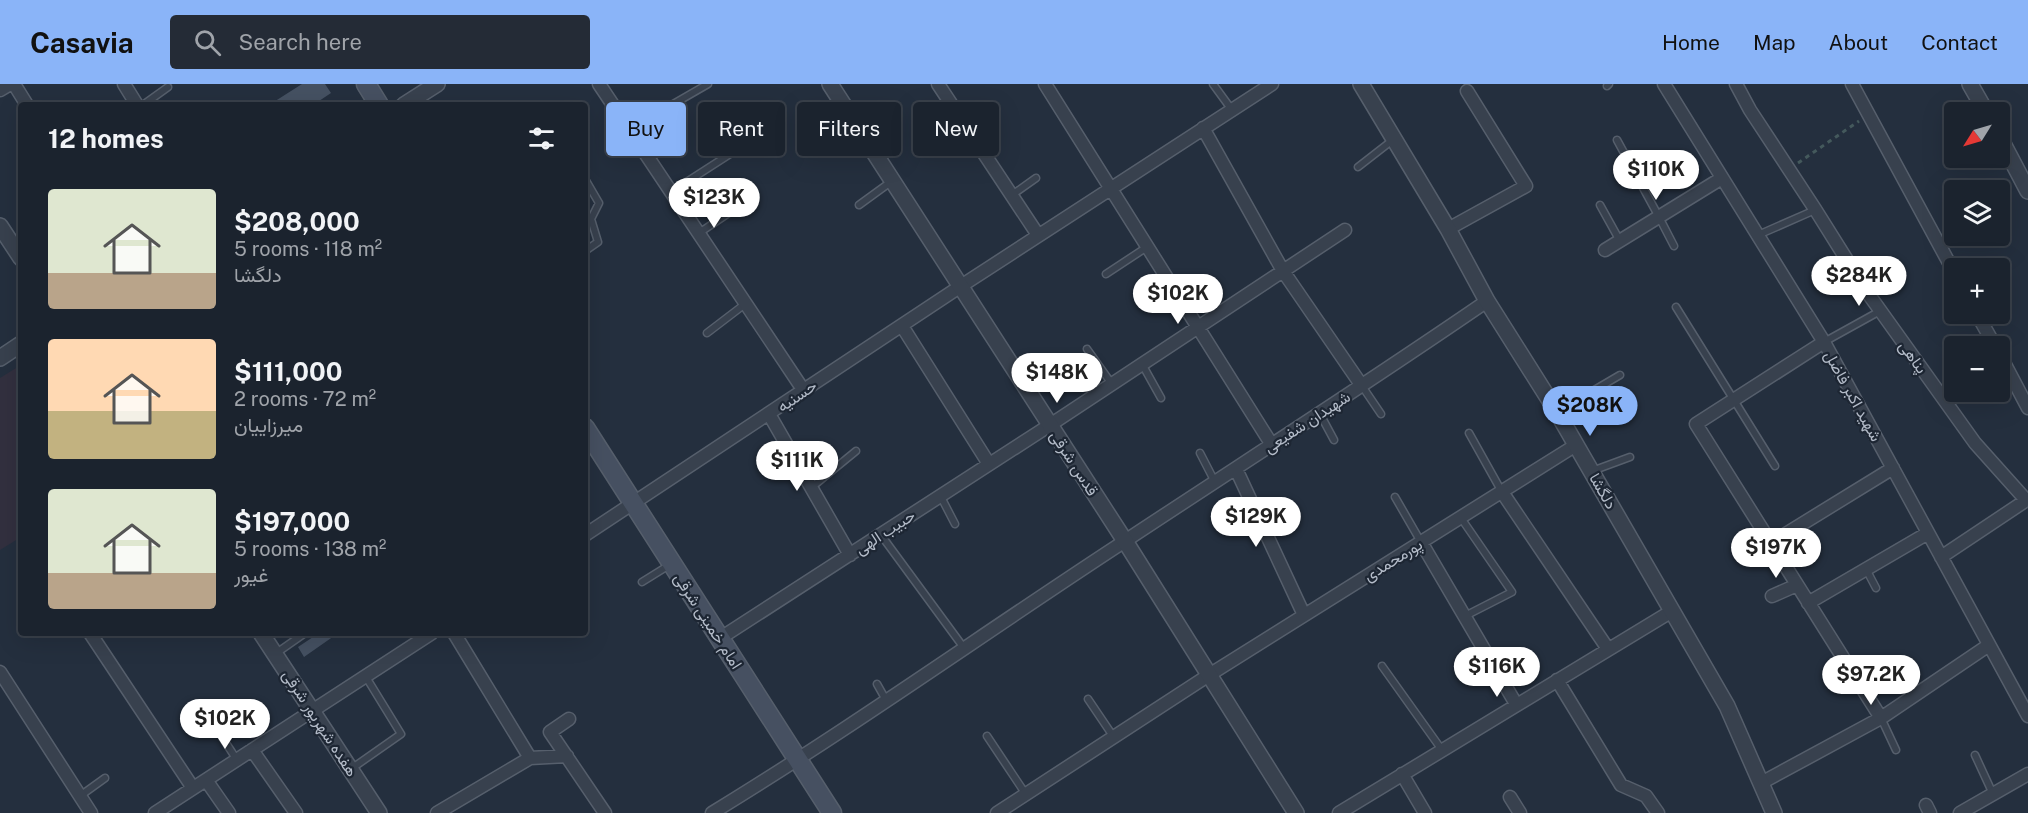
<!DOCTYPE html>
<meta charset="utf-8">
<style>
:root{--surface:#1b232e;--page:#242b36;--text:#f1f3f6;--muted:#a0a4aa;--line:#39404a;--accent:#8ab4f8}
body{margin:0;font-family:"Public Sans",Vazirmatn,sans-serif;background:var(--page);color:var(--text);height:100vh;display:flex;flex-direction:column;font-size:22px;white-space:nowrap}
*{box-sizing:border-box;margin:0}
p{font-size:20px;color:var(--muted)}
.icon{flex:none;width:33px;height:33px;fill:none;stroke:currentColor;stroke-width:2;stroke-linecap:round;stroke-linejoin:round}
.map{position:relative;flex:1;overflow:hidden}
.side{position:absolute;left:18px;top:18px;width:570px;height:534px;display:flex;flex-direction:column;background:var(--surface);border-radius:6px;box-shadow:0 6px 24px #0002,0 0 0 2px var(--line)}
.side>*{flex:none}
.hud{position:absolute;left:606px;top:18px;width:570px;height:54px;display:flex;gap:12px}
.needle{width:39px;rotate:233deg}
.buttons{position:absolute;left:1944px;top:18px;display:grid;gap:12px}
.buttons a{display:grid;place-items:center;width:66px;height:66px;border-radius:6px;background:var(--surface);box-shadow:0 6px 24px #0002,0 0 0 2px var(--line);font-size:30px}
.price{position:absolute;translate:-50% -51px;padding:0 14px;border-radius:21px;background:#fff;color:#222;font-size:20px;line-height:39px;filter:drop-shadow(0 2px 3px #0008)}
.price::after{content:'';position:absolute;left:50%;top:36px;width:18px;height:14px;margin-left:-9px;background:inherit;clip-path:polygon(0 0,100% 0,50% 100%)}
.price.selected{background:var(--accent);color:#111}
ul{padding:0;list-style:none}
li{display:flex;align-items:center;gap:18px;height:150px;padding:0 30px}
li span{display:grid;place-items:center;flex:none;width:168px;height:120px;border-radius:6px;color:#555}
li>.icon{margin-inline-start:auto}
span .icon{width:72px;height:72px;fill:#fffc;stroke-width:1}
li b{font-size:26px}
h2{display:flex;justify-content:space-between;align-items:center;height:72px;padding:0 30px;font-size:26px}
.tag{padding:0 21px;border-radius:6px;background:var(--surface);box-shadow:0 6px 24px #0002,0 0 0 2px var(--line);font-size:21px;line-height:54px}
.tag.selected{background:var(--accent);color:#111}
header{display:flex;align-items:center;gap:36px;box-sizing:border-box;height:84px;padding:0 30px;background:var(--accent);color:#111}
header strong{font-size:28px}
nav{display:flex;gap:33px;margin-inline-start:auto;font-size:21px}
.search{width:420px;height:54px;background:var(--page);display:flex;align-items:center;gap:15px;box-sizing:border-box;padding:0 21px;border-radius:6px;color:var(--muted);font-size:22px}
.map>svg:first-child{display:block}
</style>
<header>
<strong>Casavia</strong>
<div class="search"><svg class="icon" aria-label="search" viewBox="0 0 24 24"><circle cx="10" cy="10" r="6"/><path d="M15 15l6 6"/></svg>Search here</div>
<nav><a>Home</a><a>Map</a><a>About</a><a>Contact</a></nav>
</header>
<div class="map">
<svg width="2028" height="729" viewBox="0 0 2028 729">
<rect width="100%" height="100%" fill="#242f3e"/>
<path fill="#32303f" d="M21,281V453L0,466V294Z"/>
<path fill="#455162" d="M302,0H325L331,9L313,21H269Z
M319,549H331L334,552L304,573L298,563Z"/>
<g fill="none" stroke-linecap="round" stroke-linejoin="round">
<g stroke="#565f6c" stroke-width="9">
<path id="service" d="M1213,0L1232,26
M1607,2L1609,0
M143,21L168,3
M630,45L708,0
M1617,56L1659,133L1674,162
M1358,83L1394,55
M585,95L599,119L591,135L598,158L585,167
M671,108L744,61
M1012,111L1036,94
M859,121L892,97
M1600,121L1620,157
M699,149L751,114
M1758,151L1815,126
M1106,190L1147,163
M1676,223L1775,382
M707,249L745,220
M1824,258L1880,227
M1087,265L1112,300
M1142,280L1161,314
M1362,302L1381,330
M1557,328L1620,291
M1320,330L1334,356
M1469,349L1502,408
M1200,369L1215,398
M1592,387L1630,373
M812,403L856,367
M941,413L955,440
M1395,413L1421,458
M1461,434L1512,508L1465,532
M881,451L964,564
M1866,485L1876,504
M642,498L671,480
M275,570L305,549
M1382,582L1442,666
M877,600L886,616
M1088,615L1113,652
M1881,634L1896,666
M987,652L1025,709
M222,653L237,676
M1975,671L1993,710
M351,685L401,650L366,593
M80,712L105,694"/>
</g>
<g stroke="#565f6c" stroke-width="15">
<path id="minor" d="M14,0L27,21
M124,0L137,21
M599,0L804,307
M938,0L1038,151
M1045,0L1272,361
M1664,0L1824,258L2028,632
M1736,0L1750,26L1815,125L1867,208L1975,359L2026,416
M1852,0L1954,188
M0,6L10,0
M1203,44L1283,187L1362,302
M1448,145L1526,102L1467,7
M1605,166L1722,94
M1977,230L1995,262
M902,242L989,380
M1824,258L1696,340L1881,634
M2000,271L2028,324
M769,330L850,471
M1236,385L1304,531
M1502,408L1608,565
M585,451L961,202L1272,0
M1421,458L1516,620
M1771,459L1893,384
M1941,473L2028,415
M1772,512L1797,501
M1808,519L1928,449
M90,549L193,704
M454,549L530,674
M719,555L1050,341L1345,146
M0,588L91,729
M1557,596L1621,701L1646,712L1658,729
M569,635L550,648L605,729
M252,666L296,729
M1402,690L1425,729
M206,696L229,729
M1761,699L1881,634L1989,561
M1510,713L1520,729
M1926,721L1930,729
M155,729L432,549
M437,729L530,674L567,672
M712,729C853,643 987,547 1125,457C1246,377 1368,299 1487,217
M997,729L1209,591L1576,361
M1339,729L1672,527
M1960,729L2028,690"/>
</g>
<g stroke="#565f6c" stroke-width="18">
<path id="tertiary" d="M830,0L1125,457L1296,729
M1361,0L1448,145L1487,217L1557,328L1727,622L1774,729
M1970,0L1986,28
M404,21L437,0
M2000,54L2028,107
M0,142L21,174
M0,274L21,260
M261,549L379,729"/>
</g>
<g stroke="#565f6c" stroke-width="21">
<path id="secondary" d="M366,0L379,21
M585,344L832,729"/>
</g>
<path stroke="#44595c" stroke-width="3" stroke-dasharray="4.5 4.5" stroke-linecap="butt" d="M1798,79L1859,37"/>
<use href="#service" stroke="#38414e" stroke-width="6"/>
<use href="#minor" stroke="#38414e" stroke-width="12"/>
<use href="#tertiary" stroke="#38414e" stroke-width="15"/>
<use href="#secondary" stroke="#465061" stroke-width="18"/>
</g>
<g text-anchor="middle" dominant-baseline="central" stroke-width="4.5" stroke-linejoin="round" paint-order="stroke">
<g font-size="16" fill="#b4bcc9" stroke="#1d2633">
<text transform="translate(1913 273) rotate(54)">پناهی</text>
<text transform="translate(797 312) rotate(-34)">حسنیه</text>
<text transform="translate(1853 312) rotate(61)">شهید اکبر فاضل</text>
<text transform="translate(1307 338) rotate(-33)">شهیدان شفیعی</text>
<text transform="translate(1074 379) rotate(57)">قدس شرقی</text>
<text transform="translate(1603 407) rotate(60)">دلگشا</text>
<text transform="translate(885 448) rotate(-33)">حبیب الهی</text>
<text transform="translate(1393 476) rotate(-32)">پورمحمدی</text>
<text transform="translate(708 537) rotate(57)">امام خمینی شرقی</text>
<text transform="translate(320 639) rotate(57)">هفده شهریور شرقی</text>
</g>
</g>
</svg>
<div class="buttons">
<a><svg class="needle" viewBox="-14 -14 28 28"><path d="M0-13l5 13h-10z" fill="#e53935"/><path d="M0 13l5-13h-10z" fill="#a0a4aa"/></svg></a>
<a><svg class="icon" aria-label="layers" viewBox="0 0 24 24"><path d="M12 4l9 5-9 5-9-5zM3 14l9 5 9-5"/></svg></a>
<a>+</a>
<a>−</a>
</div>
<b class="price" style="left:1656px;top:117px">$110K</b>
<b class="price" style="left:714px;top:145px">$123K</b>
<b class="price" style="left:1859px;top:223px">$284K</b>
<b class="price" style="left:1178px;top:241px">$102K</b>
<b class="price" style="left:1057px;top:320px">$148K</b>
<b class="price selected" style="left:1590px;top:353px">$208K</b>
<b class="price" style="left:797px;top:408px">$111K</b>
<b class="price" style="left:1256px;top:464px">$129K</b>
<b class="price" style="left:1776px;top:495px">$197K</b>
<b class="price" style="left:1497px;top:614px">$116K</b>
<b class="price" style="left:1871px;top:622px">$97.2K</b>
<b class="price" style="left:225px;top:666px">$102K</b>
<div class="hud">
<a class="tag selected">Buy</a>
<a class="tag">Rent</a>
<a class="tag">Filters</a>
<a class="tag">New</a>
</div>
<section class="side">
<h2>12 homes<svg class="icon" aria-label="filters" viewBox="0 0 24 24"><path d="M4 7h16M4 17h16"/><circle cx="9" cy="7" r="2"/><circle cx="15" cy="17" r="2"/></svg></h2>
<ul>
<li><span style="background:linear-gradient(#dfe7d0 70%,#b9a48a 0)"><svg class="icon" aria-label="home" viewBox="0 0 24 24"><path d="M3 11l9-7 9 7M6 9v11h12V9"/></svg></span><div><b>$208,000</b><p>5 rooms · 118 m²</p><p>دلگشا</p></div></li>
<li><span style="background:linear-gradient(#ffd9b3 60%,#c2b280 0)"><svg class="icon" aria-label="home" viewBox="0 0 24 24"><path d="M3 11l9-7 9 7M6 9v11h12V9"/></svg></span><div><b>$111,000</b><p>2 rooms · 72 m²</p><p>میرزاییان</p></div></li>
<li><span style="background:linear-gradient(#dfe7d0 70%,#b9a48a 0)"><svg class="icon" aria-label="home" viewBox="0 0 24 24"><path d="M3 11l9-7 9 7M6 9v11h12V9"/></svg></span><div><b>$197,000</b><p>5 rooms · 138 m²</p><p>غیور</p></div></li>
</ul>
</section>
</div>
